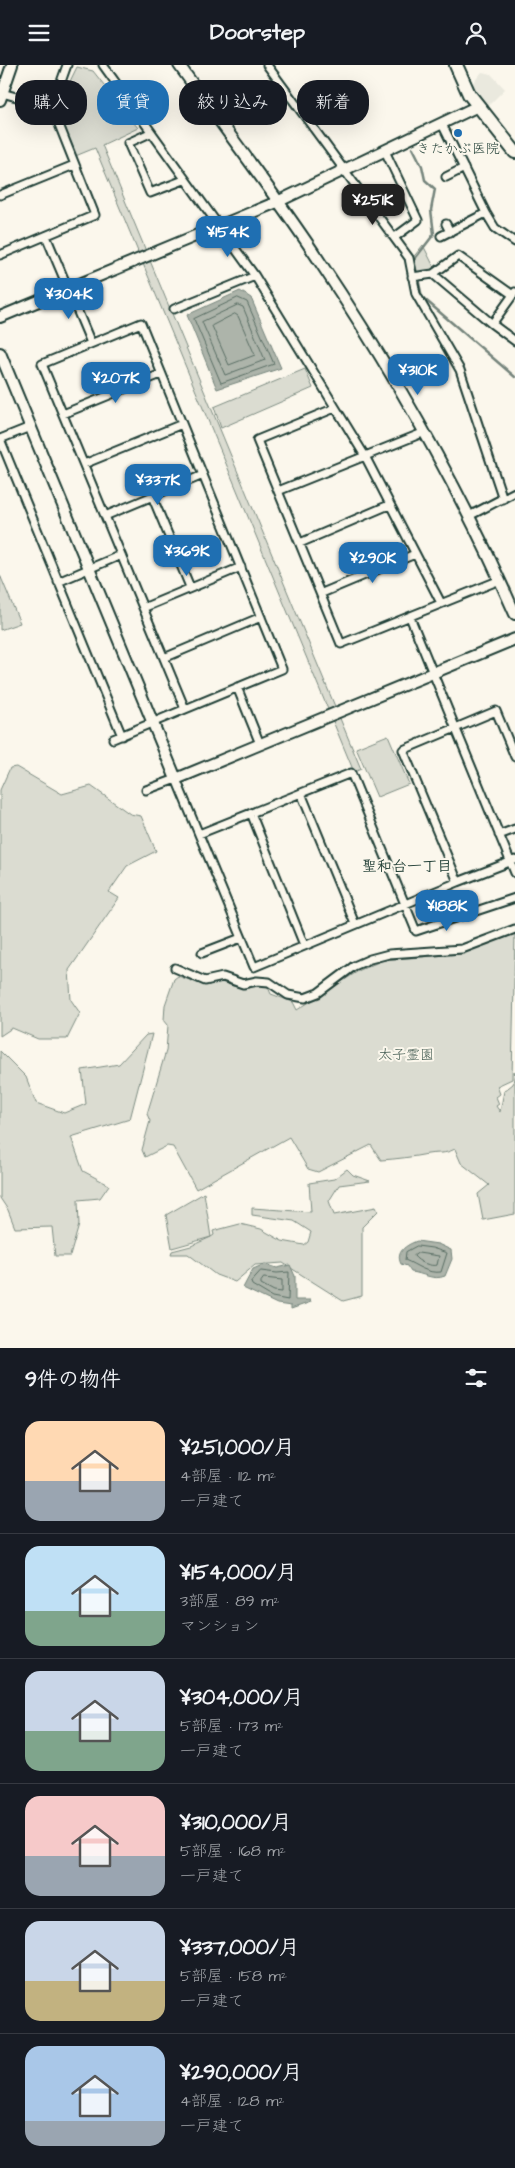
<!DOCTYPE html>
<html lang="ja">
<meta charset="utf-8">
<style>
:root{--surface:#171b24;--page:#20242c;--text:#f1f3f6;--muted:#9ea1a6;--line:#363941;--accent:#1f6fb2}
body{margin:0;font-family:"Architects Daughter","Klee One",sans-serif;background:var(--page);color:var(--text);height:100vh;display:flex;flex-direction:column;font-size:19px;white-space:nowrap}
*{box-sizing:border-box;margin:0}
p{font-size:16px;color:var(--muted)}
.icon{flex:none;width:28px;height:28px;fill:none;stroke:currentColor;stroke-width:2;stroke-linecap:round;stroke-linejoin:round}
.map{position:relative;height:1283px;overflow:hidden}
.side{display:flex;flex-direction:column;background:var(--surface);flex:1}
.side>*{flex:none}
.hud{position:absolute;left:15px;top:15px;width:485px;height:45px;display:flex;gap:10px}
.price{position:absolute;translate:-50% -42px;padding:0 11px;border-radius:10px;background:var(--accent);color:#fff;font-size:16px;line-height:32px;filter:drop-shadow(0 1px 2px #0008)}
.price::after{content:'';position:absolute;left:50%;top:30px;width:15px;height:11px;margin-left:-8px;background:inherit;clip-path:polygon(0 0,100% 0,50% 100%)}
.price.on{background:#222;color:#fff}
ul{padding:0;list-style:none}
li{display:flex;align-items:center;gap:15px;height:125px;padding:0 25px}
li+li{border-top:1px solid var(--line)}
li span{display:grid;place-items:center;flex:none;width:140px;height:100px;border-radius:15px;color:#555}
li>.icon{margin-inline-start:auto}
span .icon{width:60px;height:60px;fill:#fffc;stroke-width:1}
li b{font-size:21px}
h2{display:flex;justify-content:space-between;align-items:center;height:60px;padding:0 25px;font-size:21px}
.tag{padding:0 18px;border-radius:20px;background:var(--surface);box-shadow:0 5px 20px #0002;font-size:18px;line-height:45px}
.tag.on{background:var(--accent);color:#fff}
header{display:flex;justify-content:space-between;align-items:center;height:65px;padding:0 25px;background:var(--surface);font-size:22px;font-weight:800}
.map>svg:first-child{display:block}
</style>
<header><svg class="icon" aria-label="menu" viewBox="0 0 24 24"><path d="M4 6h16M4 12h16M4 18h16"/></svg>Doorstep<svg class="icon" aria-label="person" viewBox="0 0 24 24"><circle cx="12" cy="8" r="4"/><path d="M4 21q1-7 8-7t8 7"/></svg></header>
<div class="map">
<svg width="515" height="1283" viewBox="0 0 515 1283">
<rect width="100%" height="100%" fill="#fbf7ec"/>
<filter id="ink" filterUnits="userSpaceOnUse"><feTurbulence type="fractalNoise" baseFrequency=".02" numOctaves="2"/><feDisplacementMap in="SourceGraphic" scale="10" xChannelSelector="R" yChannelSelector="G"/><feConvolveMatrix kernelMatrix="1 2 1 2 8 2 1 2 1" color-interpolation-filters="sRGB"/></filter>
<g filter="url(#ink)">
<path fill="#eae9de" d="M482,7L491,9L505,24L485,44L470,22Z"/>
<path fill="#dbdcd1" stroke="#7d8c82" d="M77,2L93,6L138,63L102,80L361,704L354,707L95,83L73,92L56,45Z
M423,180L436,206L415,210L412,194Z
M305,304L313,323L221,363L214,342Z
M0,510L20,558L0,565Z
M388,670L409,719L377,732L356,683Z
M16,702L62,729L91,721L130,749L141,751L156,786L127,801L109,827L119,833L69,905L71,935L80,948L67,974H38L12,963L0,971V725L10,703Z
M515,869L512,1014L497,1021L500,1029L496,1032L499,1039L496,1041L500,1047L504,1026L513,1019L515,1006V1149L483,1155L478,1129L489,1120L461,1098L455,1084C443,1090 440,1087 428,1089C412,1092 397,1094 381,1095L371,1080L318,1107L308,1104L289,1072L196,1124L173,1082L167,1081L145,1092L142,1085L150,1056L147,1049L166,986L168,960L164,955L165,940L174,914L178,911L207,921L218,916L236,922L261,920L268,922L271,929L293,937L297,945L360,905L383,895L460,889Z
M152,969L130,1054L71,1072L83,1106L109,1120L100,1133L78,1135L79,1160L70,1191H55L52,1162L15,1163L8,1145L0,1133V986L26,1012L36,1038L64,1048L86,1039L82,1005L119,999L146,970Z
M347,1104L353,1110L370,1116L339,1120L329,1136L334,1150L376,1142L378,1146L362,1162V1231L343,1236L283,1198L255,1200L235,1217L216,1210L188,1189H171L172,1186L191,1181L211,1172L172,1183L166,1150L204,1128L211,1172L214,1170L213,1166L240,1159L261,1164L282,1176L304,1180L308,1177L311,1167L294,1156L252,1150V1143L311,1147L309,1118L334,1114Z"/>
<path fill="#adb4aa" stroke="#74847b" d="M240,226L251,233L281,303L217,324L187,250Z
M417,1176L438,1179L451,1185L452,1194L445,1211C433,1216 423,1208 411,1207L407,1201L401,1199C395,1187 406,1180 417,1176Z
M265,1199L277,1203L290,1200L295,1211V1235H310L311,1237L291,1244V1241L277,1239L243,1223L253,1204Z"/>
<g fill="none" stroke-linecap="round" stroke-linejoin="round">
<path stroke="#586d63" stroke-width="1" d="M238,233L247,237L274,299L221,318L194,254Z
M238,240L243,242L265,295L225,310L202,257Z
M235,249L238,251L255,290L229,300L212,261Z
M417,1181L432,1183L447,1188L441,1207C427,1209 417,1200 405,1195L406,1187Z
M418,1188L439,1191L437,1200C431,1202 418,1197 414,1191Z
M261,1206L277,1208L289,1207L288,1235L272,1232L252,1220L251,1217Z
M264,1213L282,1215V1227L274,1226L261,1219V1217Z"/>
<path stroke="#74847b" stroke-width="2.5" d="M413,83L422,101L425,115L435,124L431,145L434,169L414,195L422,232L515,312"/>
<g stroke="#1f3d34" stroke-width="11">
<path id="street" d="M103,0L255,211L365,391L441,538
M267,0L409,193L416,229L460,305L503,434
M2,28L52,42
M442,59L486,148L495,163L515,177
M150,68L128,78L150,128L184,115
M385,86L418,155L395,172
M446,112L464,103
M0,130L74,100
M446,159L450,167
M46,171L91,278
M441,171L486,148
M0,190L95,150L52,42L67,0
M433,209L458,191L513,230
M412,212L433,209L492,259L515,227
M174,244L255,211
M492,259L515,276
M335,343L257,375L341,579L500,515
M63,349L161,309
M0,374L122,671
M0,374L30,362
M84,399L182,359
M278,426L425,367
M152,431L190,522
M105,451L203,410
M469,451L515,427
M300,478L389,440
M58,517L121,490
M322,528L415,489
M143,543L241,502
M410,552L515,808
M164,593L261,552
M237,622L260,679
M113,674L282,604L141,258L42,299L185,644
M146,725L176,714L254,902L458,817L515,795
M301,728L355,859
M251,748L304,880
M199,769L351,708L416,866L515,833
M499,770L515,764
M458,817L403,685L496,646L515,692
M202,888L241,873
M175,903L205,916L223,912L243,919L257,916L269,917L288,930L305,933L318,928L354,901L370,894L389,889L462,884L515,864"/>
</g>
<g stroke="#1f3d34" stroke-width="14">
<path id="secondary" d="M179,0C226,66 276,130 320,197C395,309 461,426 515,549
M0,35L12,0
M0,252L277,137L478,41
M0,288L176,714L515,574"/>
</g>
<g stroke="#1f3d34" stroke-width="16">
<path id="highway" d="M456,0L469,29L515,87"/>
</g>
<use href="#street" stroke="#fbf7ec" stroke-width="7"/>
<use href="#secondary" stroke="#fbf7ec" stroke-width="10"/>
<use href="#highway" stroke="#fbf7ec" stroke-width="12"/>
</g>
</g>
<circle fill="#1f6fb2" stroke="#fbf7ec" stroke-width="2" cx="458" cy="68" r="5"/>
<g text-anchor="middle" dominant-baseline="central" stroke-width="4" stroke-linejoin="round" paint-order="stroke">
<g font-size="14" fill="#1f3d34" stroke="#fbf7ec">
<text x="458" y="84">きたかぶ医院</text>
</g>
<g font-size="14" fill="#455d53" stroke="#fbf7ec">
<text x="406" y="990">太子霊園</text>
</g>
<g font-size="15" font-weight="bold" fill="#1f3d34" stroke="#fbf7ec">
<text x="407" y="801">聖和台一丁目</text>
</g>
</g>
</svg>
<b class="price on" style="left:373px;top:161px">¥251K</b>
<b class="price" style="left:228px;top:193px">¥154K</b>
<b class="price" style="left:69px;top:255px">¥304K</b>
<b class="price" style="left:418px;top:331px">¥310K</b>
<b class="price" style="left:116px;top:339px">¥207K</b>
<b class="price" style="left:158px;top:441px">¥337K</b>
<b class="price" style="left:187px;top:512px">¥369K</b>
<b class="price" style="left:373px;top:519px">¥290K</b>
<b class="price" style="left:447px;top:867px">¥188K</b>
<div class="hud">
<a class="tag">購入</a>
<a class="tag on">賃貸</a>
<a class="tag">絞り込み</a>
<a class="tag">新着</a>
</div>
</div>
<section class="side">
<h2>9件の物件<svg class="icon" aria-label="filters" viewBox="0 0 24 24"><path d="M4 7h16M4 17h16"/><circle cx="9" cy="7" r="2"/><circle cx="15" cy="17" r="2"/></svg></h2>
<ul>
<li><span style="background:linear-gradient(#ffd9b3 60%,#9aa5b1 0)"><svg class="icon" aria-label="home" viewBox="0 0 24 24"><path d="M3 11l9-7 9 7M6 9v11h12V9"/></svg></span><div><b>¥251,000/月</b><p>4部屋 · 112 m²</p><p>一戸建て</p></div></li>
<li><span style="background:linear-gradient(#bfe0f5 65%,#7fa58c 0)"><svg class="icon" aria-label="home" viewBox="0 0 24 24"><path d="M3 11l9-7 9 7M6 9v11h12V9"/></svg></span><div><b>¥154,000/月</b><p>3部屋 · 89 m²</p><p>マンション</p></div></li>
<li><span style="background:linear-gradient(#c9d6e8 60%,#7fa58c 0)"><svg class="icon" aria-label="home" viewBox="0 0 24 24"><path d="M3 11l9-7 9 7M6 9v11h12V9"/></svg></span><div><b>¥304,000/月</b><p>5部屋 · 173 m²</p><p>一戸建て</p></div></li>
<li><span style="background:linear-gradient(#f6c9c9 60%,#9aa5b1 0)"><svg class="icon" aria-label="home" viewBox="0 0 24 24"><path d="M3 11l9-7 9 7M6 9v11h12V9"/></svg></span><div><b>¥310,000/月</b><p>5部屋 · 168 m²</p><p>一戸建て</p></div></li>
<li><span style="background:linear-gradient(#c9d6e8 60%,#c2b280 0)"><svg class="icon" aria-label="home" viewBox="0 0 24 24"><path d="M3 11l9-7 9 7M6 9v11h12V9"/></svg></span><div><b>¥337,000/月</b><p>5部屋 · 158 m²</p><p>一戸建て</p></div></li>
<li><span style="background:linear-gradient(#a9c7e8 75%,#9aa5b1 0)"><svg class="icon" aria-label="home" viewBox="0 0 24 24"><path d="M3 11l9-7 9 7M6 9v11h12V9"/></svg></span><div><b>¥290,000/月</b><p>4部屋 · 128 m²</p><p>一戸建て</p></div></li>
</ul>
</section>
